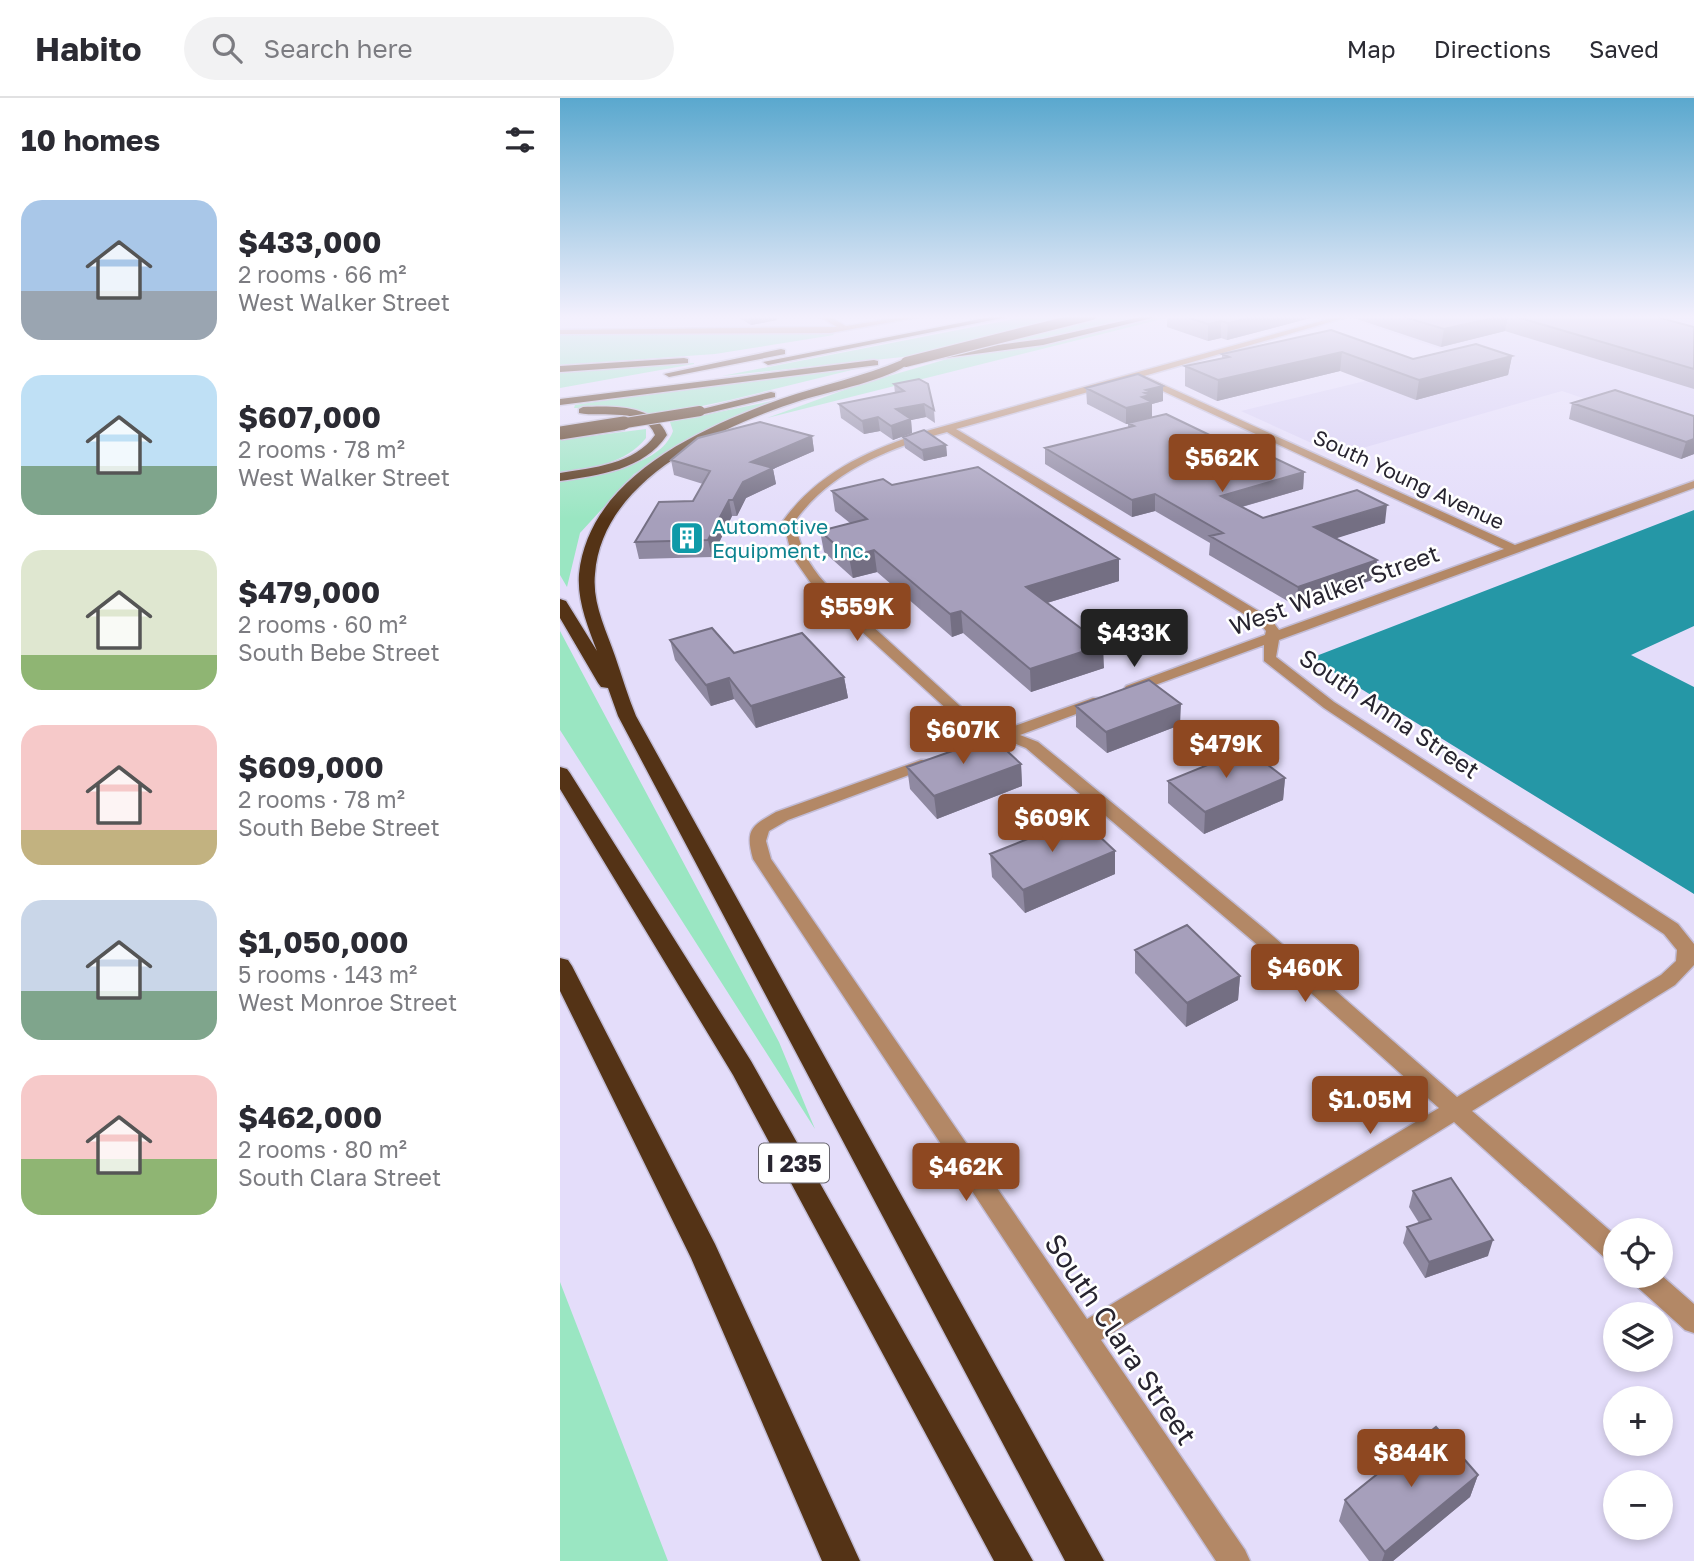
<!DOCTYPE html>
<meta charset="utf-8">
<style>
:root{--surface:#fff;--page:#f2f2f3;--text:#2b2b33;--muted:#7c7c81;--line:#e1e1e2;--accent:#8e4821}
body{margin:0;font-family:"Golos Text",sans-serif;background:var(--page);color:var(--text);height:100vh;display:flex;flex-direction:column;font-size:26px;white-space:nowrap}
*{box-sizing:border-box;margin:0}
p{font-size:23px;color:var(--muted)}
.icon{flex:none;width:38px;height:38px;fill:none;stroke:currentColor;stroke-width:2;stroke-linecap:round;stroke-linejoin:round}
.map{position:relative;flex:1;overflow:hidden}
.details{display:flex;flex-direction:column;background:var(--surface);width:560px}
.details>*{flex:none}
.buttons{position:absolute;left:1043px;top:1120px;display:grid;gap:14px}
.buttons a{display:grid;place-items:center;width:70px;height:70px;border-radius:50%;background:var(--surface);box-shadow:0 4px 10px #0003;font-size:35px}
.price{position:absolute;translate:-50% -60px;padding:0 16px;border-radius:7px;background:var(--accent);color:#fff;font-size:23px;line-height:46px;filter:drop-shadow(0 2px 4px #0008)}
.price::after{content:'';position:absolute;left:50%;top:42px;width:21px;height:16px;margin-left:-10px;background:inherit;clip-path:polygon(0 0,100% 0,50% 100%)}
.price.selected{background:#222;color:#fff}
ul{padding:0;list-style:none}
li{display:flex;align-items:center;gap:21px;height:175px;padding:0 21px}
li span{display:grid;place-items:center;flex:none;width:196px;height:140px;border-radius:21px;color:#555}
li>.icon{margin-inline-start:auto}
span .icon{width:84px;height:84px;fill:#fffc;stroke-width:1}
li b{font-size:30px}
h2{display:flex;justify-content:space-between;align-items:center;height:84px;padding:0 21px;font-size:30px}
header{display:flex;align-items:center;gap:42px;box-sizing:border-box;height:98px;padding:0 35px;background:var(--surface);border-bottom:2px solid var(--line)}
header strong{font-size:33px}
nav{display:flex;gap:38px;margin-inline-start:auto;font-size:24px}
.search{width:490px;height:63px;background:var(--page);display:flex;align-items:center;gap:18px;box-sizing:border-box;padding:0 24px;border-radius:38px;color:var(--muted);font-size:26px}
main{display:flex;flex:1;min-height:0}
.map>svg:first-child{display:block}
</style>
<header>
<strong>Habito</strong>
<div class="search"><svg class="icon" aria-label="search" viewBox="0 0 24 24"><circle cx="10" cy="10" r="6"/><path d="M15 15l6 6"/></svg>Search here</div>
<nav><a>Map</a><a>Directions</a><a>Saved</a></nav>
</header>
<main>
<section class="details">
<h2>10 homes<svg class="icon" aria-label="filters" viewBox="0 0 24 24"><path d="M4 7h16M4 17h16"/><circle cx="9" cy="7" r="2"/><circle cx="15" cy="17" r="2"/></svg></h2>
<ul>
<li><span style="background:linear-gradient(#a9c7e8 65%,#9aa5b1 0)"><svg class="icon" aria-label="home" viewBox="0 0 24 24"><path d="M3 11l9-7 9 7M6 9v11h12V9"/></svg></span><div><b>$433,000</b><p>2 rooms · 66 m²</p><p>West Walker Street</p></div></li>
<li><span style="background:linear-gradient(#bfe0f5 65%,#7fa58c 0)"><svg class="icon" aria-label="home" viewBox="0 0 24 24"><path d="M3 11l9-7 9 7M6 9v11h12V9"/></svg></span><div><b>$607,000</b><p>2 rooms · 78 m²</p><p>West Walker Street</p></div></li>
<li><span style="background:linear-gradient(#dfe7d0 75%,#8fb573 0)"><svg class="icon" aria-label="home" viewBox="0 0 24 24"><path d="M3 11l9-7 9 7M6 9v11h12V9"/></svg></span><div><b>$479,000</b><p>2 rooms · 60 m²</p><p>South Bebe Street</p></div></li>
<li><span style="background:linear-gradient(#f6c9c9 75%,#c2b280 0)"><svg class="icon" aria-label="home" viewBox="0 0 24 24"><path d="M3 11l9-7 9 7M6 9v11h12V9"/></svg></span><div><b>$609,000</b><p>2 rooms · 78 m²</p><p>South Bebe Street</p></div></li>
<li><span style="background:linear-gradient(#c9d6e8 65%,#7fa58c 0)"><svg class="icon" aria-label="home" viewBox="0 0 24 24"><path d="M3 11l9-7 9 7M6 9v11h12V9"/></svg></span><div><b>$1,050,000</b><p>5 rooms · 143 m²</p><p>West Monroe Street</p></div></li>
<li><span style="background:linear-gradient(#f6c9c9 60%,#8fb573 0)"><svg class="icon" aria-label="home" viewBox="0 0 24 24"><path d="M3 11l9-7 9 7M6 9v11h12V9"/></svg></span><div><b>$462,000</b><p>2 rooms · 80 m²</p><p>South Clara Street</p></div></li>
</ul>
</section>
<div class="map">
<svg width="1134" height="1463" viewBox="0 0 1134 1463">
<rect width="100%" height="100%" fill="#e4ddfa"/>
<path fill="#d8d0f4" d="M817,217H1134V338L1002,293L778,357L681,313L904,259L796,223Z"/>
<path fill="#9ae6c2" d="M474,217H511L343,259L162,278Z
M553,217H589L494,239L427,249Z
M608,217H618L207,320L298,287L394,259L489,245Z
M272,235L274,237L155,256L0,267V236Z
M134,265V266L0,290V274Z
M300,270L170,302L95,318L69,311L14,310L15,307L185,281Z
M222,301L153,329L74,376L20,435L7,489L0,477V382C34,375 100,370 113,333L110,324Z
M86,331V340C66,365 31,371 0,375V342Z
M0,533L219,944L255,1031L0,632Z
M0,1184L108,1463H0Z"/>
<path fill="#2597a6" d="M1134,412V528L1071,557L1134,589V796L751,560Z"/>
<g fill="none" stroke-linecap="round" stroke-linejoin="round">
<g stroke="#c2bcd6" stroke-width="3">
<path id="street" d="M257,217H266L286,228L354,217H370L270,235L0,236V232L277,229Z
M783,217H794L584,278L955,447L1134,383V390L719,542L716,559L774,604L1118,826L1134,846V867L1115,887L912,1013L1055,1137V1164L1046,1161L894,1024L541,1242L685,1452L690,1463H656L193,761C185,732 191,728 216,714L361,662H373L375,665L373,668L228,722L209,733L206,743L211,761L527,1221L879,1010L693,843L466,650L446,642L419,652H407L405,649L407,646L432,637L401,624L255,491L232,458L223,423C258,374 308,353 363,334ZM578,280L579,282L944,451L719,532L710,520L396,331ZM387,334L700,526L706,533L705,537L566,588L564,591L566,594H576L704,547V563L764,610L1104,836L1117,852L1116,863L1101,877L897,999L707,833L510,670L478,644L460,637L543,606L546,603L543,600H533L446,631L411,618L265,485C248,466 239,448 235,423C271,373 329,350 387,334Z
M1101,1177L1134,1206V1235L1125,1232L1074,1186L1070,1178Z"/>
</g>
<g stroke="#c2bcd6" stroke-width="3">
<path id="highway" d="M440,217H457L208,267L203,264Z
M589,217H604L483,247L370,262L365,259L370,256L483,241Z
M221,251L225,252V256L109,279L104,276Z
M124,260L128,261V265L0,274V268Z
M314,262L318,263V267L0,307V301Z
M342,262L351,264C329,282 271,293 242,302C162,328 42,380 35,476C32,505 46,532 55,558C62,578 68,599 76,618L544,1463H505L58,618L48,590L41,589L38,585L0,520V501L6,503L37,553C28,529 17,503 19,476C29,379 141,330 221,301C261,287 303,279 342,262Z
M211,294L215,295V299L140,317L134,313Z
M23,309C51,308 95,306 107,337C84,372 39,377 0,383V375C32,370 75,366 95,337C84,308 42,320 19,315V311Z
M0,669L7,671L10,675L191,963L473,1463H434L173,977L0,691Z
M0,860L8,862L12,868L155,1146L300,1463H262L131,1160L0,893Z"/>
</g>
<use href="#street" fill="#b38866" fill-rule="evenodd"/>
<use href="#highway" fill="#543316" fill-rule="evenodd"/>
<g stroke="#c2bcd6" stroke-width="12" stroke-linecap="butt">
<path id="highway-bridge-far1" d="M346,264L532,217
M53,327L140,313"/>
</g>
<g stroke="#c2bcd6" stroke-width="16" stroke-linecap="butt">
<path id="highway-bridge" d="M0,335L64,325"/>
</g>
<use href="#highway-bridge-far1" stroke="#543316" stroke-width="10"/>
<use href="#highway-bridge" stroke="#543316" stroke-width="13"/>
</g>
<path fill="#8f89a1" d="M175,217H216L217,222L191,227Z
M607,217H762L667,242L661,240L648,243L607,229Z
M795,217H1089L1134,229V291L945,233L881,249L794,220Z
M771,232L853,261L952,258L948,277L856,302L780,273L657,303L625,288V268L662,260V256Z
M334,286L374,312L375,325L366,319L351,322L352,335L333,342L320,333L304,336L281,320L279,306L335,295Z
M603,288V303L592,306V319L691,357L744,374L743,391L682,409L703,420L825,425L775,440L815,481L736,508L649,457L650,445L595,413L572,419L485,366V350L568,330V326H566L527,306L526,290Z
M1012,305L1134,318V356L1121,361L1009,321Z
M252,338L254,353L213,371L216,386L186,400L177,418H172L152,459L79,461L75,444L133,403L143,386L114,377L111,362Z
M343,339L386,347L387,358L364,363L345,350Z
M332,387L559,461V483L487,505L544,570L471,594L403,535L392,539L317,474L293,480L264,454L260,433L290,425L275,413L272,393Z
M110,542L284,579L288,600L196,630L174,601L151,608L115,562Z
M516,608L620,627L547,655L516,629Z
M461,666L462,688L377,721L350,691L347,669Z
M725,680L723,702L644,736L608,705V683Z
M430,756L555,776L465,815L432,779Z
M575,852L680,878L678,902L626,929L575,875Z
M853,1093L928,1158L865,1180L843,1145L847,1129L859,1125L849,1109Z
M918,1377L910,1399L833,1463H809L779,1423L785,1402Z"/>
<path fill="#746f83" d="M189,217H216L217,222L191,227Z
M700,217H762L667,242L668,225Z
M946,217H948L945,233L881,249L884,231Z
M661,223V240L648,243V226Z
M782,254L780,273L657,303L658,282Z
M952,258L948,277L856,302L859,282Z
M603,288V303L592,306V320L566,326V310L586,292Z
M364,306L366,319L351,322L352,335L333,342L331,328L336,311Z
M318,319L320,333L304,336L302,323Z
M252,338L254,353L213,371L216,386L186,400L177,418L173,402L191,364Z
M1134,341V356L1121,361L1126,344Z
M386,347L387,358L364,363L362,352Z
M744,374L743,391L660,415L661,398Z
M595,396V413L572,419V402Z
M169,402L172,418L152,459L148,442Z
M827,407L825,425L752,448L754,429Z
M314,452L317,474L293,480L289,459Z
M559,461V483L467,511L466,489Z
M817,462L815,481L736,508L738,489Z
M401,513L403,535L392,539L390,516Z
M543,547L544,570L471,594L470,571Z
M284,579L288,600L196,630L191,608Z
M169,580L174,601L151,608L146,587Z
M621,606L620,627L547,655L546,634Z
M461,666L462,688L377,721L374,698Z
M725,680L723,702L644,736L645,714Z
M555,753V776L465,815L463,792Z
M680,878L678,902L626,929L627,905Z
M933,1142L928,1158L865,1180L869,1164Z
M918,1377L910,1399L833,1463H822L825,1454Z"/>
<path fill="#a69fbb" stroke="#746f83" stroke-width="2" d="M620,217H700L668,225L661,223L648,226Z
M838,217H946L884,231Z
M950,217H1089L1134,229V271Z
M771,232L853,261L916,246L952,258L859,282L782,254L658,282L625,268L669,259L662,256Z
M578,276L603,288L586,292L591,294L585,295L590,297L582,299L592,304L566,310L526,290Z
M359,281L368,286L374,312L364,306L336,311L351,321L331,328L318,319L302,323L279,306L344,293L334,286Z
M1055,292L1134,318V341L1126,344L1012,305Z
M606,316L691,357L702,354L744,374L661,398L703,420L797,392L827,407L754,429L817,462L738,489L650,438L663,435L595,396L572,402L485,350L574,328L568,325Z
M200,324L252,338L191,364L213,370L183,384L173,402H169L148,442L75,444L99,404L133,403L150,373L111,362L138,340Z
M364,332L386,347L362,352L343,339Z
M418,369L559,461L466,489L543,547L470,571L401,513L390,516L314,452L289,459L260,433L307,421L272,393L323,381L332,387Z
M152,530L174,555L242,535L284,579L191,608L169,580L146,587L110,542Z
M589,582L621,606L546,634L516,608Z
M432,639L461,666L374,698L347,669Z
M687,651L725,680L645,714L608,683Z
M520,720L555,753L463,792L430,756Z
M627,827L680,878L627,905L575,852Z
M891,1080L933,1142L869,1164L847,1129L871,1121L853,1093Z
M876,1329L918,1377L825,1454L785,1402Z"/>
<linearGradient id="sky" x2="0" y2="1"><stop stop-color="#5aa8ce"/><stop offset="0.52" stop-color="#f3f0fd"/><stop offset="1" stop-color="#f3f0fd" stop-opacity="0"/></linearGradient>
<rect width="1134" height="421" fill="url(#sky)"/>
<defs>
<g id="building-square" transform="scale(1.75)"><rect x="-9" y="-9" width="18" height="18" rx="4" fill="#0f9aa8" stroke="#fff"/><path d="M-4-6H4V6H1V3H-1V6H-4ZM-2.5-4.3h1.7v1.8h-1.7ZM.8-4.3h1.7v1.8H.8ZM-2.5-1h1.7V.8h-1.7ZM.8-1h1.7V.8H.8Z" fill="#fff"/></g>
</defs>
<g fill-rule="evenodd">
<use href="#building-square" x="127" y="440"/>
</g>
<g text-anchor="middle" dominant-baseline="central" stroke-width="5" stroke-linejoin="round" paint-order="stroke">
<g font-size="21" fill="#282530" stroke="#fff">
<text transform="translate(849 381) rotate(25)">South Young Avenue</text>
</g>
<g font-size="21" fill="#0d838f" stroke="#fff" text-anchor="start">
<text x="152" y="428">Automotive<tspan x="152" dy="24">Equipment, Inc.</tspan></text>
</g>
<rect fill="#fff" stroke="#68666e" stroke-width="2" x="199" y="1045.5" width="70" height="39" rx="5"/>
<g font-size="23" font-weight="bold" fill="#282530">
<text x="234" y="1065">I 235</text>
</g>
<g font-size="24" fill="#282530" stroke="#fff">
<text transform="translate(774 491) rotate(-20)">West Walker Street</text>
<text transform="translate(830 615) rotate(34)">South Anna Street</text>
</g>
<g font-size="28" fill="#282530" stroke="#fff">
<text transform="translate(561 1241) rotate(56)">South Clara Street</text>
</g>
</g>
</svg>
<div class="buttons">
<a><svg class="icon" aria-label="locate" viewBox="0 0 24 24"><circle cx="12" cy="12" r="6"/><path d="M12 2v4M12 18v4M2 12h4M18 12h4"/></svg></a>
<a><svg class="icon" aria-label="layers" viewBox="0 0 24 24"><path d="M12 4l9 5-9 5-9-5zM3 14l9 5 9-5"/></svg></a>
<a>+</a>
<a>−</a>
</div>
<b class="price" style="left:662px;top:396px">$562K</b>
<b class="price" style="left:297px;top:545px">$559K</b>
<b class="price selected" style="left:574px;top:571px">$433K</b>
<b class="price" style="left:403px;top:668px">$607K</b>
<b class="price" style="left:666px;top:682px">$479K</b>
<b class="price" style="left:492px;top:756px">$609K</b>
<b class="price" style="left:745px;top:906px">$460K</b>
<b class="price" style="left:810px;top:1038px">$1.05M</b>
<b class="price" style="left:406px;top:1105px">$462K</b>
<b class="price" style="left:851px;top:1391px">$844K</b>
</div>
</main>
